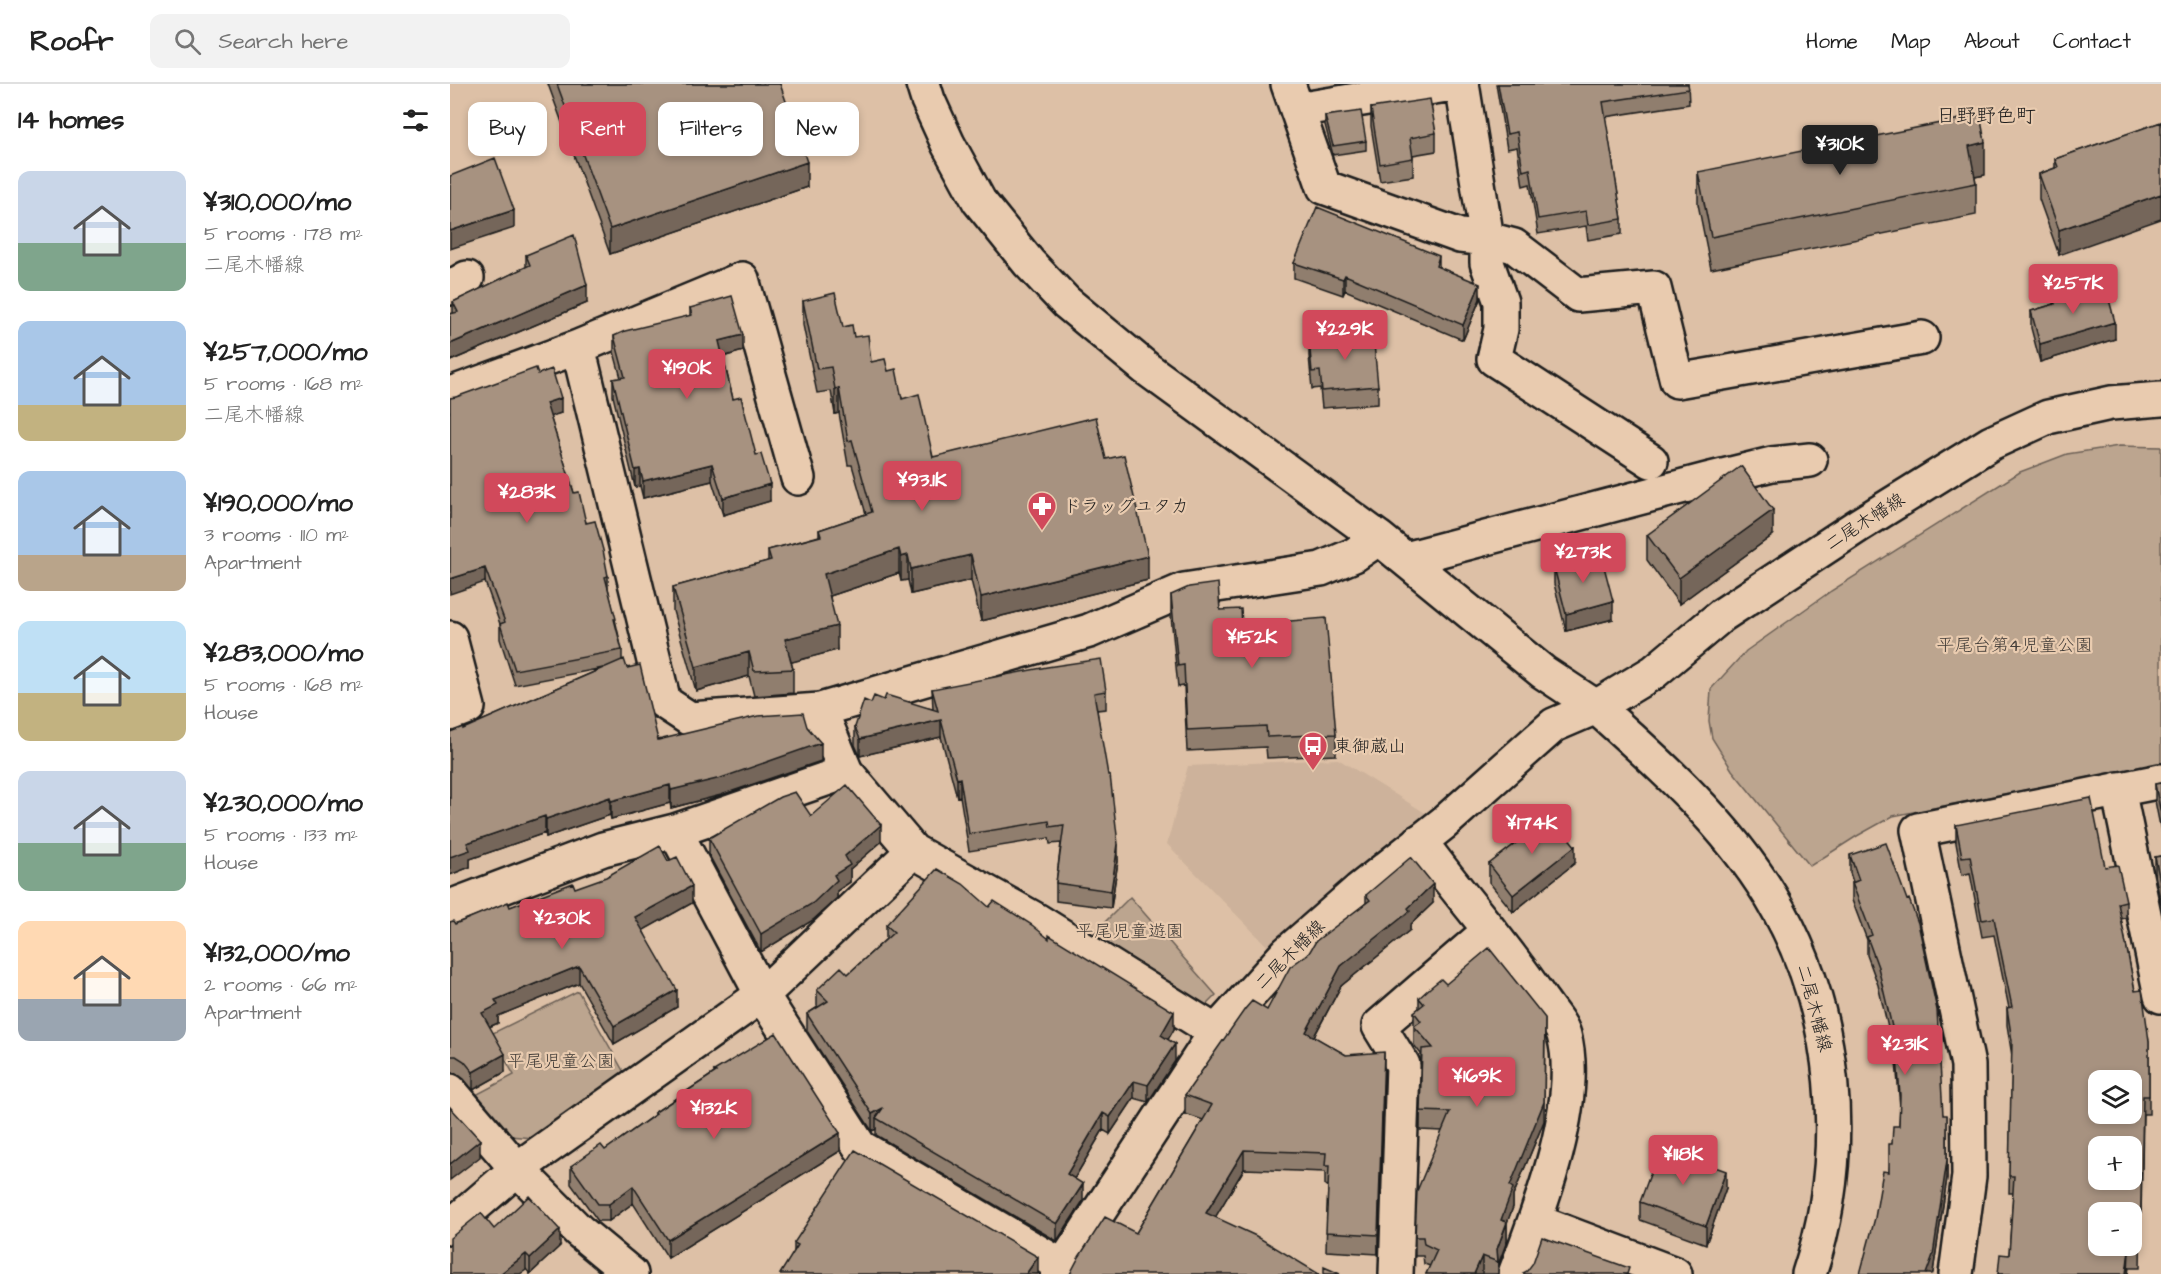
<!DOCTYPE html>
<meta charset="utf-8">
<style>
:root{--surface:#fff;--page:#f2f2f2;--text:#222;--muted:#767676;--line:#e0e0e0;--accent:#d1495b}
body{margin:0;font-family:"Architects Daughter","Klee One",sans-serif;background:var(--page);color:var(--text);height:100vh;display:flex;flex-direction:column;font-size:22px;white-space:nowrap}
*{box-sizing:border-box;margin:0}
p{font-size:20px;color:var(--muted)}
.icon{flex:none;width:33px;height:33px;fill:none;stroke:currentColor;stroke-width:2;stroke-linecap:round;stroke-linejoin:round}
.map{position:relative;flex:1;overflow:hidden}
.panel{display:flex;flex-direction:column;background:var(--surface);width:450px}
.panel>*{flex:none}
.guide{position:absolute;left:18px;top:18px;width:570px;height:54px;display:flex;gap:12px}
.buttons{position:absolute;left:1638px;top:986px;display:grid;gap:12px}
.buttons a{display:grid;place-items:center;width:54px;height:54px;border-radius:12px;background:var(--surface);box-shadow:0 3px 9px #0003;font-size:30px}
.price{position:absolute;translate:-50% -51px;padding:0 14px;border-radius:6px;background:var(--accent);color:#fff;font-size:20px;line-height:39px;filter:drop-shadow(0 2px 3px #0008)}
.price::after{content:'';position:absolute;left:50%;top:36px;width:18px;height:14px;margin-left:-9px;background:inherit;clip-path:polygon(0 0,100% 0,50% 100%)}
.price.current{background:#222;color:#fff}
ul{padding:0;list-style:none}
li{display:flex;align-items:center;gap:18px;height:150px;padding:0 18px}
li span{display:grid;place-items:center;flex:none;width:168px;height:120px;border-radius:12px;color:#555}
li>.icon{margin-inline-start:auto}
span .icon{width:72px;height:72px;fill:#fffc;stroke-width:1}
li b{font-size:26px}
h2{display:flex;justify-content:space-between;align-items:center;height:72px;padding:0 18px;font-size:26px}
.tag{padding:0 21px;border-radius:12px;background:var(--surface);box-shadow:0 3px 9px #0003;font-size:21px;line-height:54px}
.tag.current{background:var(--accent);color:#fff}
header{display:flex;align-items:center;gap:36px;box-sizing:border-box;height:84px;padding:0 30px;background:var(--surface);border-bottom:2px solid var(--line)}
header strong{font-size:28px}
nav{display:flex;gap:33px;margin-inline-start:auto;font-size:21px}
.search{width:420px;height:54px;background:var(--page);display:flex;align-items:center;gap:15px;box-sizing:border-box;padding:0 21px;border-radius:12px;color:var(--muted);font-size:22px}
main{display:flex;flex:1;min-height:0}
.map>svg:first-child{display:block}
</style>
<header>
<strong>Roofr</strong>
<div class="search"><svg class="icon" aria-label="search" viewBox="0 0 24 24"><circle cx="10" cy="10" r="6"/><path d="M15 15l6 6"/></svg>Search here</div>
<nav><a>Home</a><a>Map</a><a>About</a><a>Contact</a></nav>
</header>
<main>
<section class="panel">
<h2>14 homes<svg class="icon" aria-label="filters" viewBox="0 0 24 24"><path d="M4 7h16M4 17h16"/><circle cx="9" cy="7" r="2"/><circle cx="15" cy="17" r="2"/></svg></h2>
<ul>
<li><span style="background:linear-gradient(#c9d6e8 60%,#7fa58c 0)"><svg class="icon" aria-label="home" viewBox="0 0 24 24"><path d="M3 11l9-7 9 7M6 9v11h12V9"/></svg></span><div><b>¥310,000/mo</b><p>5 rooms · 178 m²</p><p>二尾木幡線</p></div></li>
<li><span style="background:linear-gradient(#a9c7e8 70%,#c2b280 0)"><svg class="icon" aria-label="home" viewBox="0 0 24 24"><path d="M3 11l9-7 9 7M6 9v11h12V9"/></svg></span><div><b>¥257,000/mo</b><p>5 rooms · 168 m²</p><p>二尾木幡線</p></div></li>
<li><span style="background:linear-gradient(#a9c7e8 70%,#b9a48a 0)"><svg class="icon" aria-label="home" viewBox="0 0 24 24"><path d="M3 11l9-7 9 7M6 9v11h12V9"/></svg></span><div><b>¥190,000/mo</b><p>3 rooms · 110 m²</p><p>Apartment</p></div></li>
<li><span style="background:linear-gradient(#bfe0f5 60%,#c2b280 0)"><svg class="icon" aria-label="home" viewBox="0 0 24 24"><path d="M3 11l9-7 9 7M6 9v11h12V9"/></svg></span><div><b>¥283,000/mo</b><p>5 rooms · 168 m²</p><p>House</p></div></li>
<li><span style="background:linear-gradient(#c9d6e8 60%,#7fa58c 0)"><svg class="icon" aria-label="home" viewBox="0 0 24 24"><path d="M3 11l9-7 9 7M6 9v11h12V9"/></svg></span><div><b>¥230,000/mo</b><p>5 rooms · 133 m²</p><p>House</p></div></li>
<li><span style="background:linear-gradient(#ffd9b3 65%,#9aa5b1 0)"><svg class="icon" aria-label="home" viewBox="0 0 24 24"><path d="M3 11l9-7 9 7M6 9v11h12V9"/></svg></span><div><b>¥132,000/mo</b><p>2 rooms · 66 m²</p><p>Apartment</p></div></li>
</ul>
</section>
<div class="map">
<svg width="1711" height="1190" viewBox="0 0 1711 1190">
<rect width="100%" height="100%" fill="#ddc0a6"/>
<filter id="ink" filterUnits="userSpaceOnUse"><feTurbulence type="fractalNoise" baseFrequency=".0167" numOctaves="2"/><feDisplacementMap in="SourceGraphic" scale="12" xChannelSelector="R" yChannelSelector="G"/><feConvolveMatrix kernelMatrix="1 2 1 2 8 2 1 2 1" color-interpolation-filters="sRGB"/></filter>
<g filter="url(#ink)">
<path fill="#cdb29b" d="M888,675L977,730L820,865L717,760L738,682Z"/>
<path fill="#bca58f" stroke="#6c6056" stroke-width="1.5" d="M1669,362L1711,363V679L1443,732L1407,752L1360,782L1282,686L1262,654L1259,637L1261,605L1296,567L1381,507L1570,388L1617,370Z
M680,813L766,911L754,923L643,850Z
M128,907L176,992L84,1054L59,1052L24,1012L64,991L41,950Z"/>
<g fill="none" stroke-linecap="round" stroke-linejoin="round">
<g stroke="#1c1c1c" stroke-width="38">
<path id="minor" d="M473,0L478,16L498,60L529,117L579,179L616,218L697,285L929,454L1093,588L1146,623
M838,0L874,103L1010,152L1037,155L1064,162L1128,211L1204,204L1227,297L1472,254
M1012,0L1037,155V179L1051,218V245L1044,275L1201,377
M847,26L1002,0
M0,204L17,194
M128,263L214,618L240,635L370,626L639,547L734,506L871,485L904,471L929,454
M0,310L128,263L292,195L348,394
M956,475L1257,396L1322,380L1360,376
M0,554L18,623L0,630
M370,626L396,688L463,767L588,837L766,948
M1668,705L1711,912
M225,747L312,911L410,1063L612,1182
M970,757C1009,811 1055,861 1092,917C1099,927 1111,940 1114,951C1132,1017 1089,1127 1065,1190
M0,823L153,765L225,747L396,688
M0,1007L67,1085L129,1147L181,1190
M1085,1137L1225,1190
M0,1143L67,1085L312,911L463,767
M946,1190L953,981L929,942L1039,847
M1506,1190L1519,1092L1518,981L1468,746L1711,697"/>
</g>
<g stroke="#1c1c1c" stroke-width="38">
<path id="major" d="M1146,623C1210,680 1276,739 1321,813C1388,924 1400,1067 1359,1190
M608,1190L766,948L837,869L909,806L995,738L1104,641L1146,623L1204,588L1272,531L1409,441L1541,359L1598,333L1661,319L1711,315"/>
</g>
<use href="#minor" stroke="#e9cbaf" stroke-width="33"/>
<use href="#major" stroke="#e9cbaf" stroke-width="33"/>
</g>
<path fill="#907e6e" stroke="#1c1c1c" stroke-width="1.5" d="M98,0H330L357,103L160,170Z
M1046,0H1238L1239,20L1155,33L1172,135V150L1138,156L1136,142L1088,150L1080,100L1073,102L1067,63L1057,65Z
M921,24L986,49V67L963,71V92L930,97L921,42Z
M875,32L916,57V66L883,71L875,41Z
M1711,38L1609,171L1589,115V90L1605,84V75Z
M1248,88L1535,91L1525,93L1526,99V131L1261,185L1248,120Z
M76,171L137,219L0,277V230L3,229V218L76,183Z
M844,179L989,183L1030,215L1013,256L895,206L893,211L844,194Z
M1647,211L1665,255L1590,278L1581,244V227L1604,220V214Z
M353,217L393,243L404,253L421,278L438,287L483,373L656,375L698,496L531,537L521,496L461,510L458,496L451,497L449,489L380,512L387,566L341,578L343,585V609L304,612L299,592L246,607L223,527V503L318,477V466L369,452V446L416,430L402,381H398L389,329L385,330L381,307L367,309L353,241Z
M240,224L293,267L273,273L283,315L306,371L320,417L273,431L262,397L193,414L190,402L185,403L163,312V295L171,294L164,268V252L240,232Z
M859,255L928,302V320L872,324L870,304L862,305L859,272Z
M88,290L111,329L100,332L124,409L158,492V504L172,566V576L177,584L208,656L357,643L371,677L271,711L221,724L220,719L161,735L160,731L96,753L95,749L20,775V783L0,791V648L13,645L153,584L65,601L50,555V540L35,498L6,313Z
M1197,451H1323L1229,520L1197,476Z
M1104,483L1163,535L1116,547L1104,500Z
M721,511L770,526L792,541L886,650V671L817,674L816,663L737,667L734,602L728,603L721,532Z
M482,605L656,607V625L647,626L668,777L661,824L606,817V799L611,759L600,760L599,754L519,767L510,712L507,713L491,653L410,672L405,661V643L421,619L434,616L483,625Z
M1711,699V747L1705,717V700Z
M361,732L431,758L400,785V798L387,807V814L363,836L311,868L259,771V754Z
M1506,741L1655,783L1676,817V834L1671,835L1685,907L1699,957V1030H1693L1690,1184H1679L1678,1190H1548L1559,1171L1563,1109H1559L1562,972L1557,941V924H1559L1544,851L1532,853L1520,789L1512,791L1506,759Z
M1400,771L1493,1031L1497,1048V1094L1483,1188L1439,1088L1442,1060L1449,1042L1450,1023L1446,978L1428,901L1417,871V856L1402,816V799L1403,798L1400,789Z
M1711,772V820L1705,791V773Z
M1125,779L1063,828L1039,798V780Z
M125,804L242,819L193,846L227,923L164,960L129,899L48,932V939L39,943L55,988L23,1006L14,995L6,989H0V838L5,840L60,823Z
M916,811L983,819L960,841V846L891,902L864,953L896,971L934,987L928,1170L876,1167L878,1102L875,1101V1088L794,1085L765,1133L686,1149L753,1036L735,1030V1011L817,926L859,869L916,819Z
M539,823L599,855L724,945L718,955L725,977L698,1018L684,1014L660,1050L653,1046L624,1095L633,1117L607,1157L426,1051V1045L422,1047L357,947V930L368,923L367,922V906L398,890L436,855V841Z
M969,914L1094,1037L1063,1112V1123L1057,1138V1157L1048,1181V1190H976L980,1182L974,1180L973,1172H965V1153L992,1047L970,1046L971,970L964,961V928L969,924Z
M264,987L390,1067L218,1174L183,1119L159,1137H148L121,1100V1082L155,1066L204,1031V1029L264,989Z
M1276,1104L1256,1160L1190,1136V1118Z
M44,1145L110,1162L80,1190Z
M344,1159L588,1190L344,1168Z"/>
<path fill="#75665a" stroke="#1c1c1c" stroke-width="1.5" d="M1535,58V91L1519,94V62Z
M357,78V103L160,170V145Z
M1711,110V135L1609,171V146Z
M64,126V144L0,165V147Z
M989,172V187L986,182Z
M895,191V206L893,211V195Z
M1030,200V215L1013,256V241Z
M137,201V219L0,277V260Z
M1665,238V255L1590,278V260Z
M293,251V267L269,274V257Z
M389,304V329L385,330V305Z
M111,314V329L96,334V319Z
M262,380V397L193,414V397Z
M190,385V402L185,403V386Z
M320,400V417L273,431V414Z
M1323,426V451L1229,520V494Z
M449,465V489L374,514V490Z
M458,471V496L451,497V473Z
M521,471V496L461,510V485Z
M698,472V496L531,537V513Z
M35,484V498L0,510V495Z
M1163,517V535L1116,547V530Z
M387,542V566L335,580V555Z
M299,568V592L246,607V583Z
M491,636V653L410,672V655Z
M371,659V677L271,711L221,724V706Z
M510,694V712L507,713V695Z
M220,701V719L161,735V717Z
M160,713V731L96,753V735Z
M95,732V749L20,775V783L0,791V773L17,759Z
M431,741V758L400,785V798L387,807V814L363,836L311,868V850L384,791L395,772Z
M668,760V777L661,824V807Z
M1125,762V779L1063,828V811Z
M983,800V819L960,841V846L891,902L856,967V948L891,882L958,824Z
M242,802V819L185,851V833Z
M129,882V899L48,932V939L32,946V929L45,916Z
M227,906V923L164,960V942Z
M724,928V945L711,968V951Z
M1095,934L1094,1037L1063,1112V1123L1051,1155V1136L1060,1102Z
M725,960V977L698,1018V1001Z
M934,968V987L928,1170V1151Z
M55,970V988L23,1006V988Z
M684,997V1014L660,1050V1033Z
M433,1024L426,1034V1045L422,1047V1030Z
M653,1029V1046L617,1107V1090Z
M1497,1031V1094L1483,1188L1482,1190H1476Z
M390,1049V1067L218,1174V1156Z
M30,1056V1073L0,1096V1080Z
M794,1066V1085L756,1149V1129Z
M1276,1087V1104L1256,1160V1142Z
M633,1100V1117L607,1157V1140Z
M183,1102V1119L159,1137V1120Z
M1057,1138V1157L1048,1181L1047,1165Z
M110,1146V1162L80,1190V1174Z
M1679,1166L1678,1190H1676Z
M76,1170V1186L70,1190H50Z
M1032,1172V1190H1024Z
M588,1173V1190H576Z"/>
<path fill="#a79280" stroke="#1c1c1c" stroke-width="1.5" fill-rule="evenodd" d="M107,0H330L357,78L160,145Z
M1048,0H1238L1239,5L1153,18L1172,135L1138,141L1136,127L1088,135L1080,85L1073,87L1067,48L1057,50Z
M980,15L986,49L960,54L963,74L930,80L921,24Z
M911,27L916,57L883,62L875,32Z
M1530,31L1535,58L1519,62L1526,99L1261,153L1248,88Z
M1711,38V110L1609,146L1589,90L1608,83L1605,75Z
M45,74L64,126L0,147V92Z
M867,123L989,172L986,182L1030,200L1013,241L895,191L893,195L844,179Z
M124,151L137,201L0,260V230L8,228L3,218L80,181L76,171Z
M1645,203L1647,211L1657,208L1665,238L1590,260L1581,227L1605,220L1604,214Z
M385,209L393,243L402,241L404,253L418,251L421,278L435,275L438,287L446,285L452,315L469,310L483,373L646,333L656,375L674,371L698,472L531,513L521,471L461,485L458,471L451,473L449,465L374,490L387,542L335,555L343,585L304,587L299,568L246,583L223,503L321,476L318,466L371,452L369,446L422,428L402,356L398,357L389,304L385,305L381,283L367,285L353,217Z
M282,212L293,251L269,257L283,315L291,313L306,371L311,370L320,400L273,414L262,380L193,397L190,385L185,386L163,295L175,293L164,252L175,247L242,231L240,224Z
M923,249L928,302L872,307L870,287L862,288L859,255Z
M86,284L88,290L102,285L111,314L96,319L124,409L129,408L136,439L145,437L153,466L158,492L155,493L166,535H164L172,566L65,586L50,540L55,538L35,484L0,495V314L6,313Z
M1291,382L1323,426L1229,494L1197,451Z
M1151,471L1163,517L1116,530L1104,483Z
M768,499L770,526L791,525L792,541L876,534L886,650L817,653L816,642L737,646L734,581L728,582L721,511L739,503Z
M174,575L177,584L190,581L208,656L308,632L353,629L357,643L371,659L271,694L221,706L220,701L161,717L160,713L96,735L95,732L17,759L20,766L0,773V648L13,643V645Z
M651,575L656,607L644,609L658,691H660L668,760L661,807L606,799L614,741L600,743L599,737L519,750L510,694L507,695L491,636L410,655L405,643L414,616L421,619L424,612L434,616L436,611L488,627L482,605L597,583Z
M1711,699V730L1705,700Z
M397,701L431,741L395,772L400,781L384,791L387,796L363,819L311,850L259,754L330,713L345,708L361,732Z
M1641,714L1655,783L1668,781L1676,817L1668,819L1685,907L1692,906L1699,957V1012H1693L1690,1166H1679L1676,1190H1548L1550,1170L1559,1171L1564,1092H1559L1562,957L1557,924L1562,923L1544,834L1532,836L1520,772L1512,773L1506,741ZM1648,996H1682V1029H1648ZM1648,1062H1682V1095H1648ZM1648,1128H1682V1161H1648Z
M1101,732L1125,762L1063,811L1039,780Z
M1436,759L1457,816L1459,815L1468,839L1487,926L1493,1031H1497V1076L1483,1171L1476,1190H1410L1425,1134L1433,1087L1439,1088V1060H1442L1443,1042H1449L1450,1011L1446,960L1428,883L1417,853L1422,851L1402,799L1409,796L1400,771Z
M210,762L218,777L227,773L242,802L185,833L227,906L164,942L129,882L45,916L48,921L32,929L55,970L23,988L14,977L6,972H0V838L3,837L5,840L58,818L60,823L123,799L125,804L156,793Z
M1711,772V802L1705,773Z
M961,773L983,800L958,824L960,827L891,882L856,948L896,971L934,968L928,1151L876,1148L879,1082H875L876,1069L794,1066L756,1129L806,1152L869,1190H620L629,1173L655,1133L686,1149L762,1021L735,1011L795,925L802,917L817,926L840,883L859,869L866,857L920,816L916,811Z
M487,785L513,800L539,823L544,817L582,841L599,855V851L724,928L711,951L725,960L698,1001L684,997L660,1033L653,1029L617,1090L633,1100L607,1140L426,1034L433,1024L422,1030L357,930L378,917L367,906L391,883L398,890L444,848L436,841Z
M1039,864L1095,934L1094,1018L1060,1102L1063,1104L1051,1136L1057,1138L1047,1165L1048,1178L1032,1172L1024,1190H976L987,1166L974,1160L973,1153H965L967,1107L1000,1028L970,1027L972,965L983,964L964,942L971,937L964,928L974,920L969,914L981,903L991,895L996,900Z
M326,949L390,1049L218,1156L183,1102L159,1120H148L121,1082L151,1061L155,1066L206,1030L204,1029L266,988L264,987Z
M0,1023L30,1056L0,1080Z
M1210,1063L1276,1087L1256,1142L1190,1118Z
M405,1066L588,1173L576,1190H330L348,1161L344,1159Z
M79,1112L110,1146L80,1174L76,1170L50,1190H0V1154L31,1129L44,1145Z
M1092,1153L1179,1184L1177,1190H1075L1073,1189L1077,1187L1083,1179Z
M874,1183L890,1190H874Z"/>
</g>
<defs>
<g id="pharmacy-pin" transform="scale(1.5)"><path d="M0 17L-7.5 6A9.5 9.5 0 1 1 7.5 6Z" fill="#d1495b" stroke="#e9cbaf"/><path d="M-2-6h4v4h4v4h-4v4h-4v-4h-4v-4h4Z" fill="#fff"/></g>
<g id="bus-pin" transform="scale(1.5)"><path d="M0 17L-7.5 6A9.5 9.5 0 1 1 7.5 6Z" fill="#d1495b" stroke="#e9cbaf"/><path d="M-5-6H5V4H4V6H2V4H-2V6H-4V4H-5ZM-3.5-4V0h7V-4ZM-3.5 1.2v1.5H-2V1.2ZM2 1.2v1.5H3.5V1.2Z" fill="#fff"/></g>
</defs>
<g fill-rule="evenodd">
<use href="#pharmacy-pin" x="592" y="422"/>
<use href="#bus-pin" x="863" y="662"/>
</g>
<g text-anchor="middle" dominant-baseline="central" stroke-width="4.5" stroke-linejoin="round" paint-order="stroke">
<g font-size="18" fill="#1c1c1c" stroke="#e9cbaf" text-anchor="start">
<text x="613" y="422">ドラッグユタカ</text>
<text x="884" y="662">東御蔵山</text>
</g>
<g font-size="18" fill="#1c1c1c" stroke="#e9cbaf">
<text transform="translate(1415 438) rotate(-33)">二尾木幡線</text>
<text transform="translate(840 871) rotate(-45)">二尾木幡線</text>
<text transform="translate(1364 924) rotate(75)">二尾木幡線</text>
</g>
<g font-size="18" fill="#443e39" stroke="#e9cbaf">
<text x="1565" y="561">平尾台第4児童公園</text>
<text x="680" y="847">平尾児童遊園</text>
<text x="111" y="977">平尾児童公園</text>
</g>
<g font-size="20" fill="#1c1c1c" stroke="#e9cbaf">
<text x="1536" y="32">日野野色町</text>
</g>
</g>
</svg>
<div class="buttons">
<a><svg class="icon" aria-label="layers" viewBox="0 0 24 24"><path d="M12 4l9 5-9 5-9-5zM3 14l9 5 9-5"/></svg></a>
<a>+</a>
<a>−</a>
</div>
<b class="price current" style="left:1390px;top:92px">¥310K</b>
<b class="price" style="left:1623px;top:231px">¥257K</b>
<b class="price" style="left:895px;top:277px">¥229K</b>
<b class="price" style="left:237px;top:316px">¥190K</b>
<b class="price" style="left:472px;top:428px">¥93.1K</b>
<b class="price" style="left:77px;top:440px">¥283K</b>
<b class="price" style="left:1133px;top:500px">¥273K</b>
<b class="price" style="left:802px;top:585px">¥152K</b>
<b class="price" style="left:1082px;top:771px">¥174K</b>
<b class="price" style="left:112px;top:866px">¥230K</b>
<b class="price" style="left:1455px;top:992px">¥231K</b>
<b class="price" style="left:1027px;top:1024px">¥169K</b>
<b class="price" style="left:264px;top:1056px">¥132K</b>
<b class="price" style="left:1233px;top:1102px">¥118K</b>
<div class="guide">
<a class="tag">Buy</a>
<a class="tag current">Rent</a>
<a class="tag">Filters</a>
<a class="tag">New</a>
</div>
</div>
</main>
